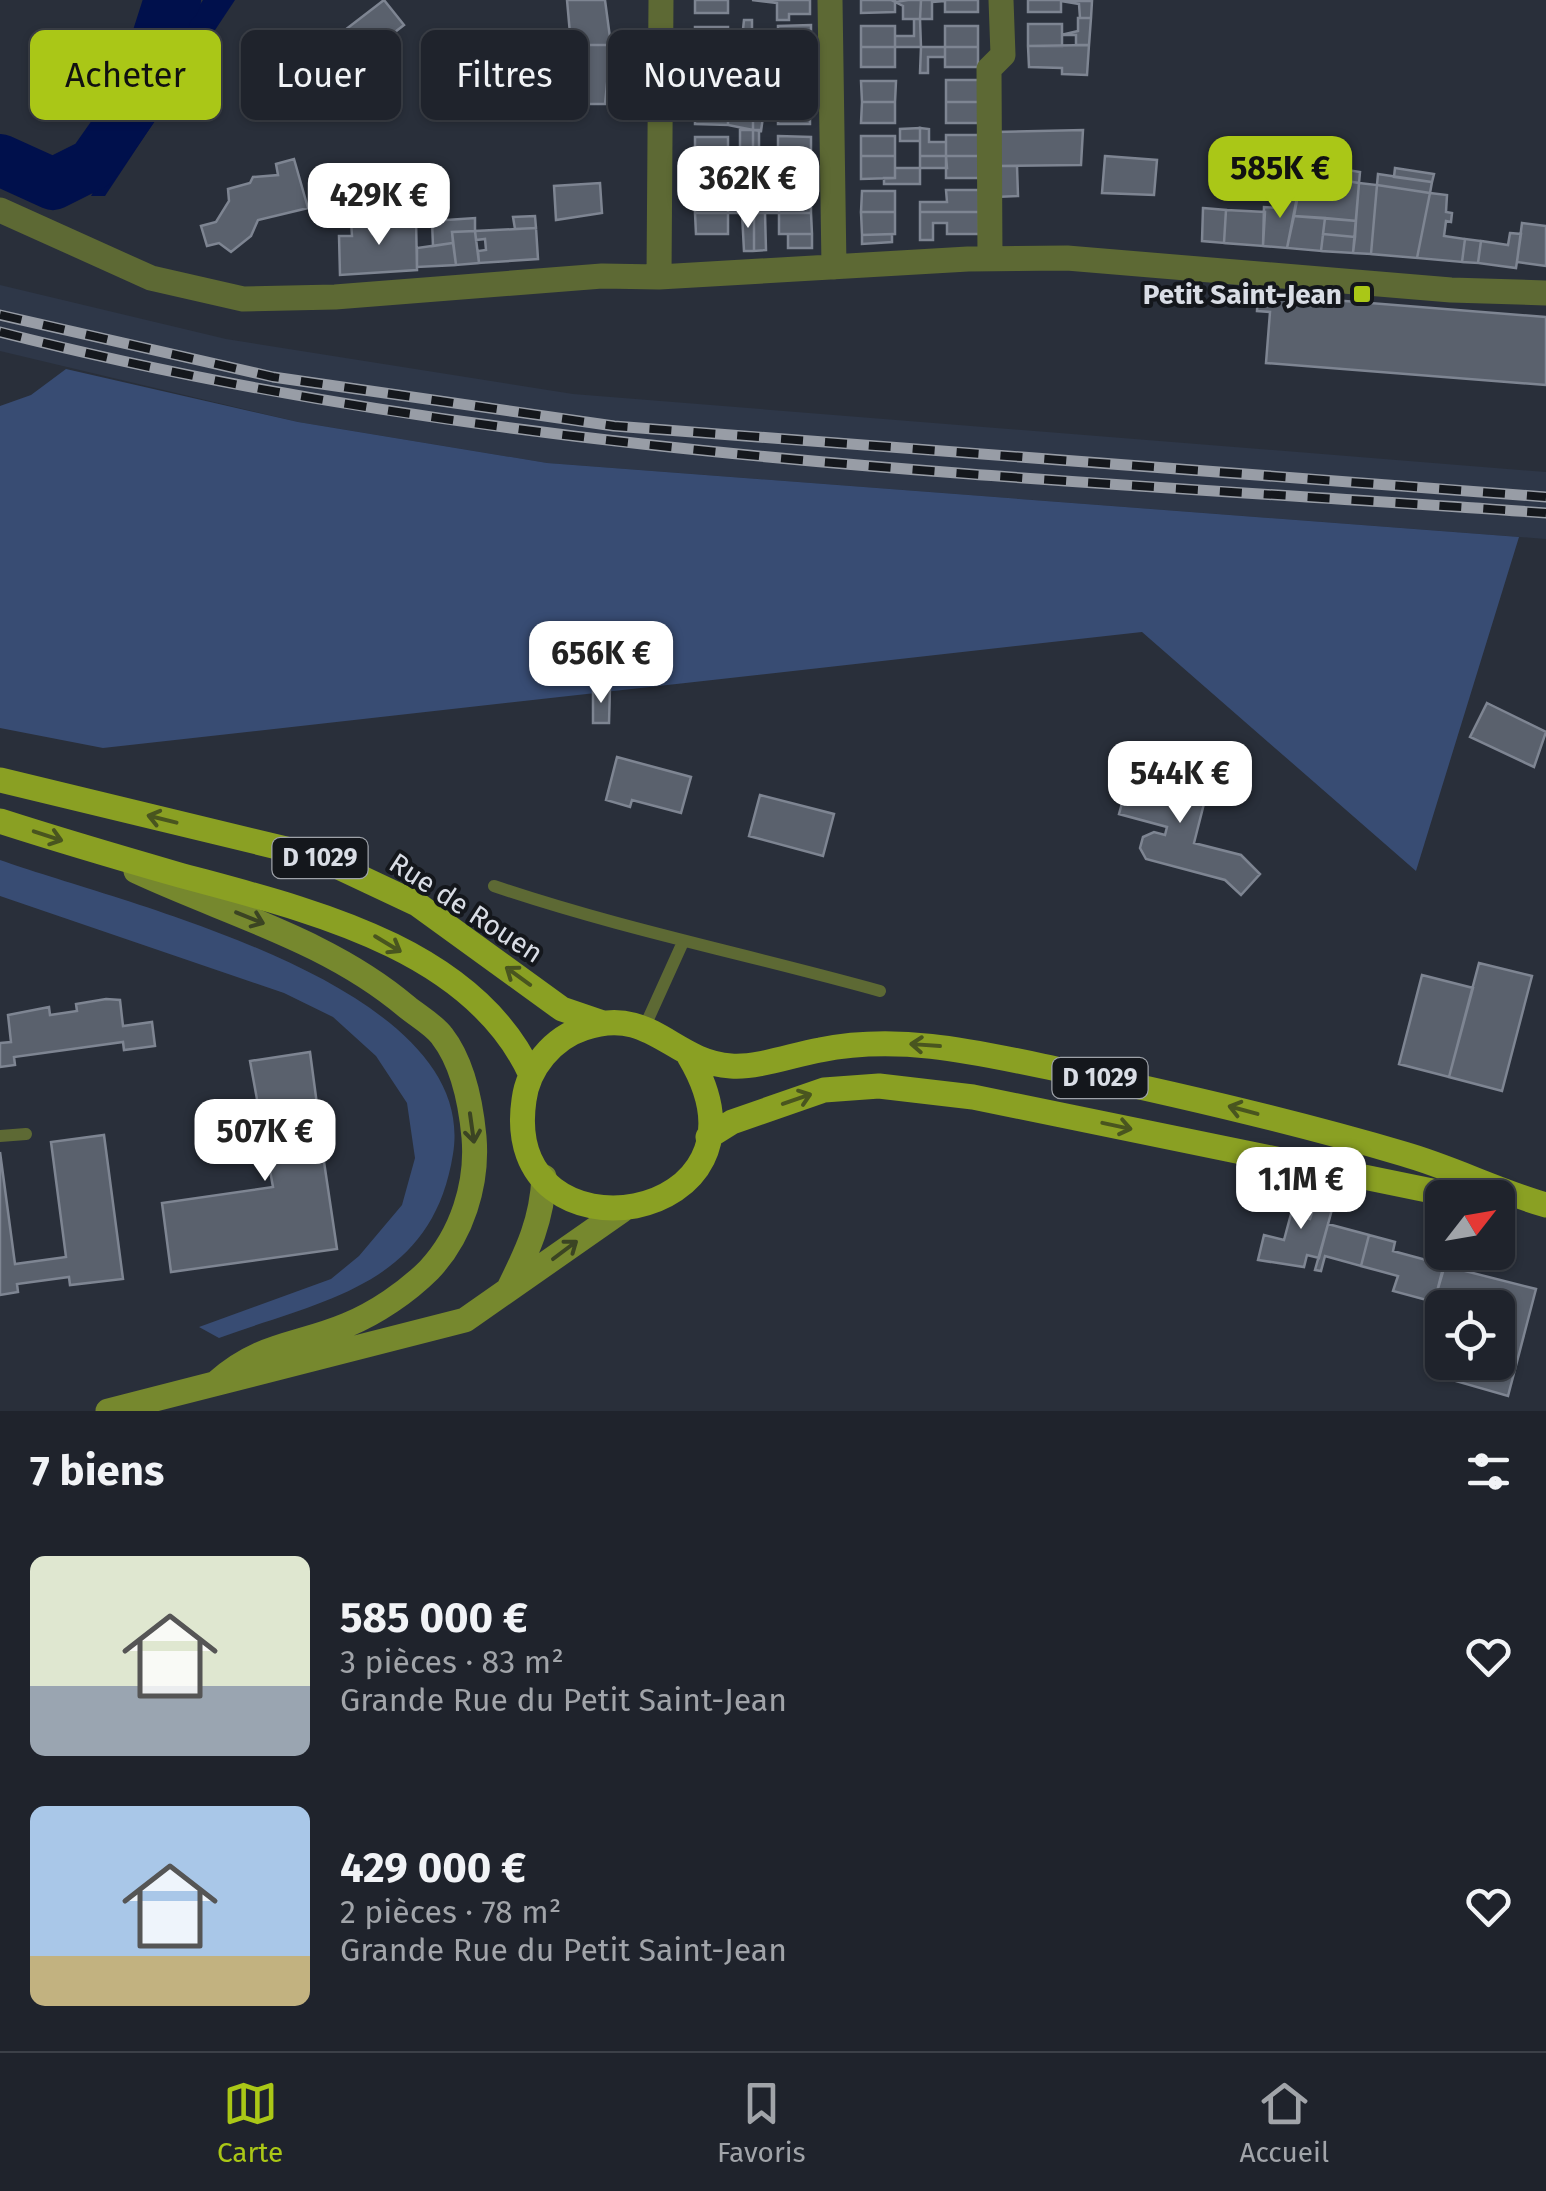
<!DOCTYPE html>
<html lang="fr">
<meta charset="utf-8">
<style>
:root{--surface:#1f232c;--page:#2c2f38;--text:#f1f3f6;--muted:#a1a4a9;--line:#3c4048;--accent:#aac717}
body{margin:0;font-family:"Fira Sans",sans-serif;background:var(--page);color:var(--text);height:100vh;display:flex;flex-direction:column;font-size:38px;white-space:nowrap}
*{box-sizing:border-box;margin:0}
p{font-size:32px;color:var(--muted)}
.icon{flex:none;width:55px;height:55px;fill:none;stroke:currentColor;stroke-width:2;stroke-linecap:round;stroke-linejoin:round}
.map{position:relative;height:1411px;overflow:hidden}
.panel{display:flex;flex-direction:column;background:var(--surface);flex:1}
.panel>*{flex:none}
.banner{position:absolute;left:30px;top:30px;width:1000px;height:90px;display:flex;gap:20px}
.needle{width:65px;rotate:59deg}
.tools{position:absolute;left:1425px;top:1180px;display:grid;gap:20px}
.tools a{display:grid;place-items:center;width:90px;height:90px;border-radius:15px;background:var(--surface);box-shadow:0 2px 8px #0004,0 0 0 2px var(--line);font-size:50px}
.price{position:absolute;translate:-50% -85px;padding:0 22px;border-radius:20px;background:#fff;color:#222;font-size:32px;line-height:65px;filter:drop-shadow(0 2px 5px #0008)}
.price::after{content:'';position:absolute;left:50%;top:60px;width:30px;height:22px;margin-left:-15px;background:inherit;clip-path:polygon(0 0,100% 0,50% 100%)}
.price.current{background:var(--accent);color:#111}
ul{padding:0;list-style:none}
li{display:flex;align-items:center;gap:30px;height:250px;padding:0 30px}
li span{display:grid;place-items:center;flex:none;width:280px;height:200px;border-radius:15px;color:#555}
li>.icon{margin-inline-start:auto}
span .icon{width:120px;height:120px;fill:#fffc;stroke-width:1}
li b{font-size:42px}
h2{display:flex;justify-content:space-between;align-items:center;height:120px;padding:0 30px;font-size:42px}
.tag{padding:0 35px;border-radius:15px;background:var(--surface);box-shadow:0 2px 8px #0004,0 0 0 2px var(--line);font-size:35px;line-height:90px}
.tag.current{background:var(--accent);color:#111}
.tab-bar{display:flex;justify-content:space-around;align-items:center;height:140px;border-top:2px solid var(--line);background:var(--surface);font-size:28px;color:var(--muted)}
.tab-bar a{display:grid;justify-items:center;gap:5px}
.tab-bar .current{color:var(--accent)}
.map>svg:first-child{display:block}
</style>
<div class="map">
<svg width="1546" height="1411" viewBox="0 0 1546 1411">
<rect width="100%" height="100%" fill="#292f3a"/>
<path fill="#2e3748" d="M0,285L226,339L573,394L1546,472V539L547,463L298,422L0,351Z"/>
<path fill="#384c73" d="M66,369L298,422L547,463L1519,537L1416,871L1142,632L103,748L0,728V406L31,395Z
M0,860C119,903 481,983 453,1154C432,1286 325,1299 219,1338L199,1327L331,1279L359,1256L402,1205L415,1158L407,1103L376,1056L333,1017L284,993L0,896Z"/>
<path fill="#00104c" d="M203,0H235L105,196H91L169,52Z"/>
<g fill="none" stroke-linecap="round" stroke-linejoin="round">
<path stroke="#00104c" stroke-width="52" d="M0,160L53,184L93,164L138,100L168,6L175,0"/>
</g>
<path fill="#5a616d" stroke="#7e8592" stroke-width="2.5" d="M384,0L404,25L351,66L332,40Z
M567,0H605L611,45H571Z
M695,0H728V13H695Z
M752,0H810V14H789V20H777V3Z
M861,0H895V12L861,13Z
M908,0H921L920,19H903V6L895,2Z
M921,0H978V12H945V1L932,2V19H920Z
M1028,0H1061V12H1028Z
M1061,1H1092L1091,18H1080L1079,4Z
M1078,18H1091L1089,45H1076V35H1061L1078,31Z
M914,19H920L921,47H895V36H914Z
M744,20H752V48H741Z
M1028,24H1062V46H1028Z
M811,25V48H778V26Z
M861,26H895V47H861Z
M945,26H978V47H945Z
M695,27H728V48H695Z
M571,45H611L605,104H566Z
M1089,45L1087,75L1062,74V68L1029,67L1028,46Z
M861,47H895V67H861Z
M921,47H945V57H928V73H920Z
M945,47H978V67H945Z
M695,48H728V69H695Z
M752,48H764V58H778V66H753Z
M778,48H811V68H778Z
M741,74V82H695V75Z
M741,74L753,75V103H741Z
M946,80H979V102H946Z
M777,81H810V102H778Z
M861,81H896L895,102H862Z
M695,82H727V93H741V103H695Z
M753,91H778V102L753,103Z
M778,102H810V124H778Z
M862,102H895V123H861Z
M946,102H979V123H946Z
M695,103H728V125L695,124Z
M741,103H753V130L728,125V114H741Z
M753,103H765L761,131L753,130Z
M920,128V141H900V129Z
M920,128L929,129V142H946V156H920Z
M740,130H753V158H728V148H740Z
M753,130H759V148H778V158H753Z
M1083,130L1081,165L995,166V132Z
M946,135H979V156H946Z
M778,136L811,137V158H778Z
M861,136H895V156H861Z
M695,137H728V158H695Z
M861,156H895V178L861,179Z
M920,156H946L947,168H920Z
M946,156H979V178H946Z
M1105,156L1157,160L1154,195L1102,193Z
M695,158H728V180H696Z
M778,158H811V179L779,180Z
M294,159L308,208L258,220L251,236L231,252L219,243L207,246L201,226L216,222L229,201L228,189L250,183L253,177L278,175L276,164Z
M1304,163L1360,172L1359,183L1302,174Z
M995,166H1017L1018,196L996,197Z
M895,168H920V184H884V178H895Z
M1395,168L1434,174L1432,182L1394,177Z
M1302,174L1359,183L1356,221L1294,216Z
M1378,174L1432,182L1430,193L1377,185Z
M600,183L602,213L556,220L554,186Z
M1359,183L1377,185L1371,254L1353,253Z
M754,185V213H728V203H744V186Z
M754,185L760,186V203H779V213H754Z
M1377,185L1430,193L1417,258L1371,254Z
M946,190H979V212H920V202H947Z
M862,191H895V212H861Z
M1280,191L1298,192L1287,248L1263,246L1264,207L1279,208Z
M695,192H728V213H695Z
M779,192H811V213H779Z
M1430,193L1447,195L1446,212L1452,213L1451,222L1446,221L1444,236L1465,239L1462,262L1417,258Z
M1203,208L1226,210L1224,243L1202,241Z
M1226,210L1265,212L1263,246L1224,243Z
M861,212H895V234L862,235Z
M920,212H979V234H947V223H933V240H920Z
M695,213H728V234H696Z
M742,213H754V251H744Z
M754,213H765L766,250L754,251Z
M779,213H811L812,234H779Z
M535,216L536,228L515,229L513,217Z
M1294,216L1325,218L1321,251L1287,248Z
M416,218L417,270L340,275L339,236H352L351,221L365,220L372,234L381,233L386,219Z
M475,218V231L452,232L453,243L433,246L432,221Z
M1325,218L1356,221L1355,237L1323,234Z
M1522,223L1546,226V266L1517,262Z
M536,228L538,259L479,263L478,251L486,250L485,239L476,240L475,231Z
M475,231L479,263L456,265L452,232Z
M1510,233L1521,234L1516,268L1478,263L1481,241L1508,245Z
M788,234H812V248H788Z
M892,234V242L862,244V235Z
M1323,234L1355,237L1353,253L1321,251Z
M1465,239L1481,241L1478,263L1462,262Z
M453,243L456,265L417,267V248Z
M1258,294L1546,317V385L1266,363L1270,312L1257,311Z
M610,688L609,723H593V690Z
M1487,703L1546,732L1534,767L1470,737Z
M617,757L691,777L681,813L632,800L630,807L606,800Z
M1133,763L1209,784L1194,843L1241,855L1260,874L1241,895L1225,880L1146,859L1140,848L1143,837L1154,832L1165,835L1167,827L1119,814Z
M760,795L834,814L823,856L749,836Z
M1479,963L1532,976L1502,1091L1449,1077Z
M1422,975L1473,988L1449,1077L1399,1064Z
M106,999L120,1000L123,1026L152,1022L155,1046L124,1050L123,1042L14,1057L15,1065L0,1067V1043L11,1042L8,1015L49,1007L50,1015L77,1011L76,1004Z
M310,1052L322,1142L317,1143L319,1155H323L337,1249L171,1272L162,1203L273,1187L250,1061Z
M104,1135L123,1279L70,1285L69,1277L17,1284L18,1292L0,1295V1152L15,1264L66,1257L51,1142Z
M1298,1188L1335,1198L1319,1258L1307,1255L1304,1267L1258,1260L1264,1235L1284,1240L1291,1214L1310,1219L1312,1213L1294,1204Z
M1328,1224L1369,1235L1361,1266L1325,1256L1321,1271L1315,1270Z
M1369,1235L1395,1242L1393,1251L1445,1265L1434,1302L1393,1291L1398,1276L1361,1266Z
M1451,1257L1463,1261L1465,1271L1536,1289L1508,1396L1452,1380L1457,1362H1498V1308L1442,1304L1435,1329L1428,1327L1445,1260Z"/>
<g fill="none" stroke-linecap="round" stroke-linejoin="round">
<path stroke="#5d6934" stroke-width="12" d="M494,886C621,929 751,955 880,991
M645,1026L683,942
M0,1136L26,1134"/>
<path stroke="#5d6934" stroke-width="25" d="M830,0L834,267
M0,210L151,278L243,299L335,297L602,276L659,277L968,259L1067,258L1451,290L1546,293
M990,258L989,69L1003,55L1001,0
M659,277L661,0"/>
<path stroke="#76882e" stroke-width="25" d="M136,871C228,914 328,940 407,1007C418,1016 434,1025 442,1036C463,1063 471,1105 474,1137C478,1184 462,1235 429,1270C407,1292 376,1313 347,1325C297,1346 261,1343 217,1382
M509,1288C528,1250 542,1220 544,1177
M108,1411L465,1320L621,1211"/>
<path stroke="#8aa023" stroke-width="25" d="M0,780L315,856L417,904L562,1009L603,1023
M0,821C59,840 117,857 176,874C300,908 472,945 531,1075
M689,1056C791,1226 499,1271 524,1100C528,1068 553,1038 584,1028C651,1005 672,1062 731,1066C758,1068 792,1055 820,1050C903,1033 984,1054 1066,1071C1180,1095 1292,1121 1404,1154C1453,1168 1497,1191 1546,1205
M708,1137L732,1122L824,1090L879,1086L973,1097L1437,1192H1492"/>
<g stroke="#989da6" stroke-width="11">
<path id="rail" d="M0,315L273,377L614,426L1546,497
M0,332C505,461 1029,476 1546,513"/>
</g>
<use href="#rail" stroke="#14171c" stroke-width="8" stroke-dasharray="22" stroke-linecap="butt"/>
</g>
<defs><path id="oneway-shaft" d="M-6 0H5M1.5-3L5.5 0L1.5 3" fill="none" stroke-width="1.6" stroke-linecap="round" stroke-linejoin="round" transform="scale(2.5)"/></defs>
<g stroke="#49551f">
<use href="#oneway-shaft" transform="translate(162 819) rotate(-166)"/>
<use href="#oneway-shaft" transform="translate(48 836) rotate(18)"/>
<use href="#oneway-shaft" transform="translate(388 944) rotate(31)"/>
<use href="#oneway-shaft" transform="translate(518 976) rotate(-144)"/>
<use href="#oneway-shaft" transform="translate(925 1045) rotate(-176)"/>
<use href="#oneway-shaft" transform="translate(797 1099) rotate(-19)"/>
<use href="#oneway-shaft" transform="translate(1243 1110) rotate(-165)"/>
<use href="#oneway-shaft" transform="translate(1117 1126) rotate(12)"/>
</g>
<g stroke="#3b4423">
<use href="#oneway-shaft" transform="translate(250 918) rotate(22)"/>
<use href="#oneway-shaft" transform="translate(472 1128) rotate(82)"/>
<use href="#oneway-shaft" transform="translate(565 1250) rotate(-37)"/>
</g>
<rect fill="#aac717" stroke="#14171c" stroke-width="4" x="1352" y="284" width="20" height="20" rx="5"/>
<g text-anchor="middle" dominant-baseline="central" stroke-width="8" stroke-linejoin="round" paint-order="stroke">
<g fill="#14171c" stroke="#9ea2a9" stroke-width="2.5">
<rect x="272.5" y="838" width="95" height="40" rx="8"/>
<rect x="1052.5" y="1058" width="95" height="40" rx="8"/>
</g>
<g font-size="25" font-weight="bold" fill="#d9dde5">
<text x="320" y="858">D 1029</text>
<text x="1100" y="1078">D 1029</text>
</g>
<g font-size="28" font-weight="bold" fill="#d9dde5" stroke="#14171c" text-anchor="end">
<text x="1342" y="294">Petit Saint-Jean</text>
</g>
<g font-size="28" fill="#d9dde5" stroke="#14171c">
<text transform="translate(466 908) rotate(33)">Rue de Rouen</text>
</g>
</g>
</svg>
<div class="tools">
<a><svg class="needle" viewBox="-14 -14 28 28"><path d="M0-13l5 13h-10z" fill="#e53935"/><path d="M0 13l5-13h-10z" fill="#a1a4a9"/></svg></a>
<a><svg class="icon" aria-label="locate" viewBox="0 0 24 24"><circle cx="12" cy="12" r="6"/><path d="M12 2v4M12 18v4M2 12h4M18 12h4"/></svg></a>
</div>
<b class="price current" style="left:1280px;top:221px">585K €</b>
<b class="price" style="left:748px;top:231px">362K €</b>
<b class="price" style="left:379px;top:248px">429K €</b>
<b class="price" style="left:601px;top:706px">656K €</b>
<b class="price" style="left:1180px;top:826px">544K €</b>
<b class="price" style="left:265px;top:1184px">507K €</b>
<b class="price" style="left:1301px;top:1232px">1.1M €</b>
<div class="banner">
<a class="tag current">Acheter</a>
<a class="tag">Louer</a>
<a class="tag">Filtres</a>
<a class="tag">Nouveau</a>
</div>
</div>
<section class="panel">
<h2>7 biens<svg class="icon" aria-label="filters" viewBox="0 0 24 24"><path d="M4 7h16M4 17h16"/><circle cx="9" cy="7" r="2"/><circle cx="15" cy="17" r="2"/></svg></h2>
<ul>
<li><span style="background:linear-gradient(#dfe7d0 65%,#9aa5b1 0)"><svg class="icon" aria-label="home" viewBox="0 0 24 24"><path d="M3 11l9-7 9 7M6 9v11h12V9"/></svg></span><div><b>585 000 €</b><p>3 pièces · 83 m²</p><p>Grande Rue du Petit Saint-Jean</p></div><svg class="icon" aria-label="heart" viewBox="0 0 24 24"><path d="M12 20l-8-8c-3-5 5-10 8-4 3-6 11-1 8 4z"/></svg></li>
<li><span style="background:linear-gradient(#a9c7e8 75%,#c2b280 0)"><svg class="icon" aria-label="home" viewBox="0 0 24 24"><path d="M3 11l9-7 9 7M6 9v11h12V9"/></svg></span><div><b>429 000 €</b><p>2 pièces · 78 m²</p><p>Grande Rue du Petit Saint-Jean</p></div><svg class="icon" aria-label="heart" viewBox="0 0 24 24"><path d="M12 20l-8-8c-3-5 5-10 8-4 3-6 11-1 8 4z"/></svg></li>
</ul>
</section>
<nav class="tab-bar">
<a class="current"><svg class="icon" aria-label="map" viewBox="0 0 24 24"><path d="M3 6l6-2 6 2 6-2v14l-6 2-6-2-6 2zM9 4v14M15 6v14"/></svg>Carte</a>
<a><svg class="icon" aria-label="saved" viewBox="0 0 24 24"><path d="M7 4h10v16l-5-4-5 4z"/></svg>Favoris</a>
<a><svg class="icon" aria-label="home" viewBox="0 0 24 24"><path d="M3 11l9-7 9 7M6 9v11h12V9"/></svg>Accueil</a>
</nav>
